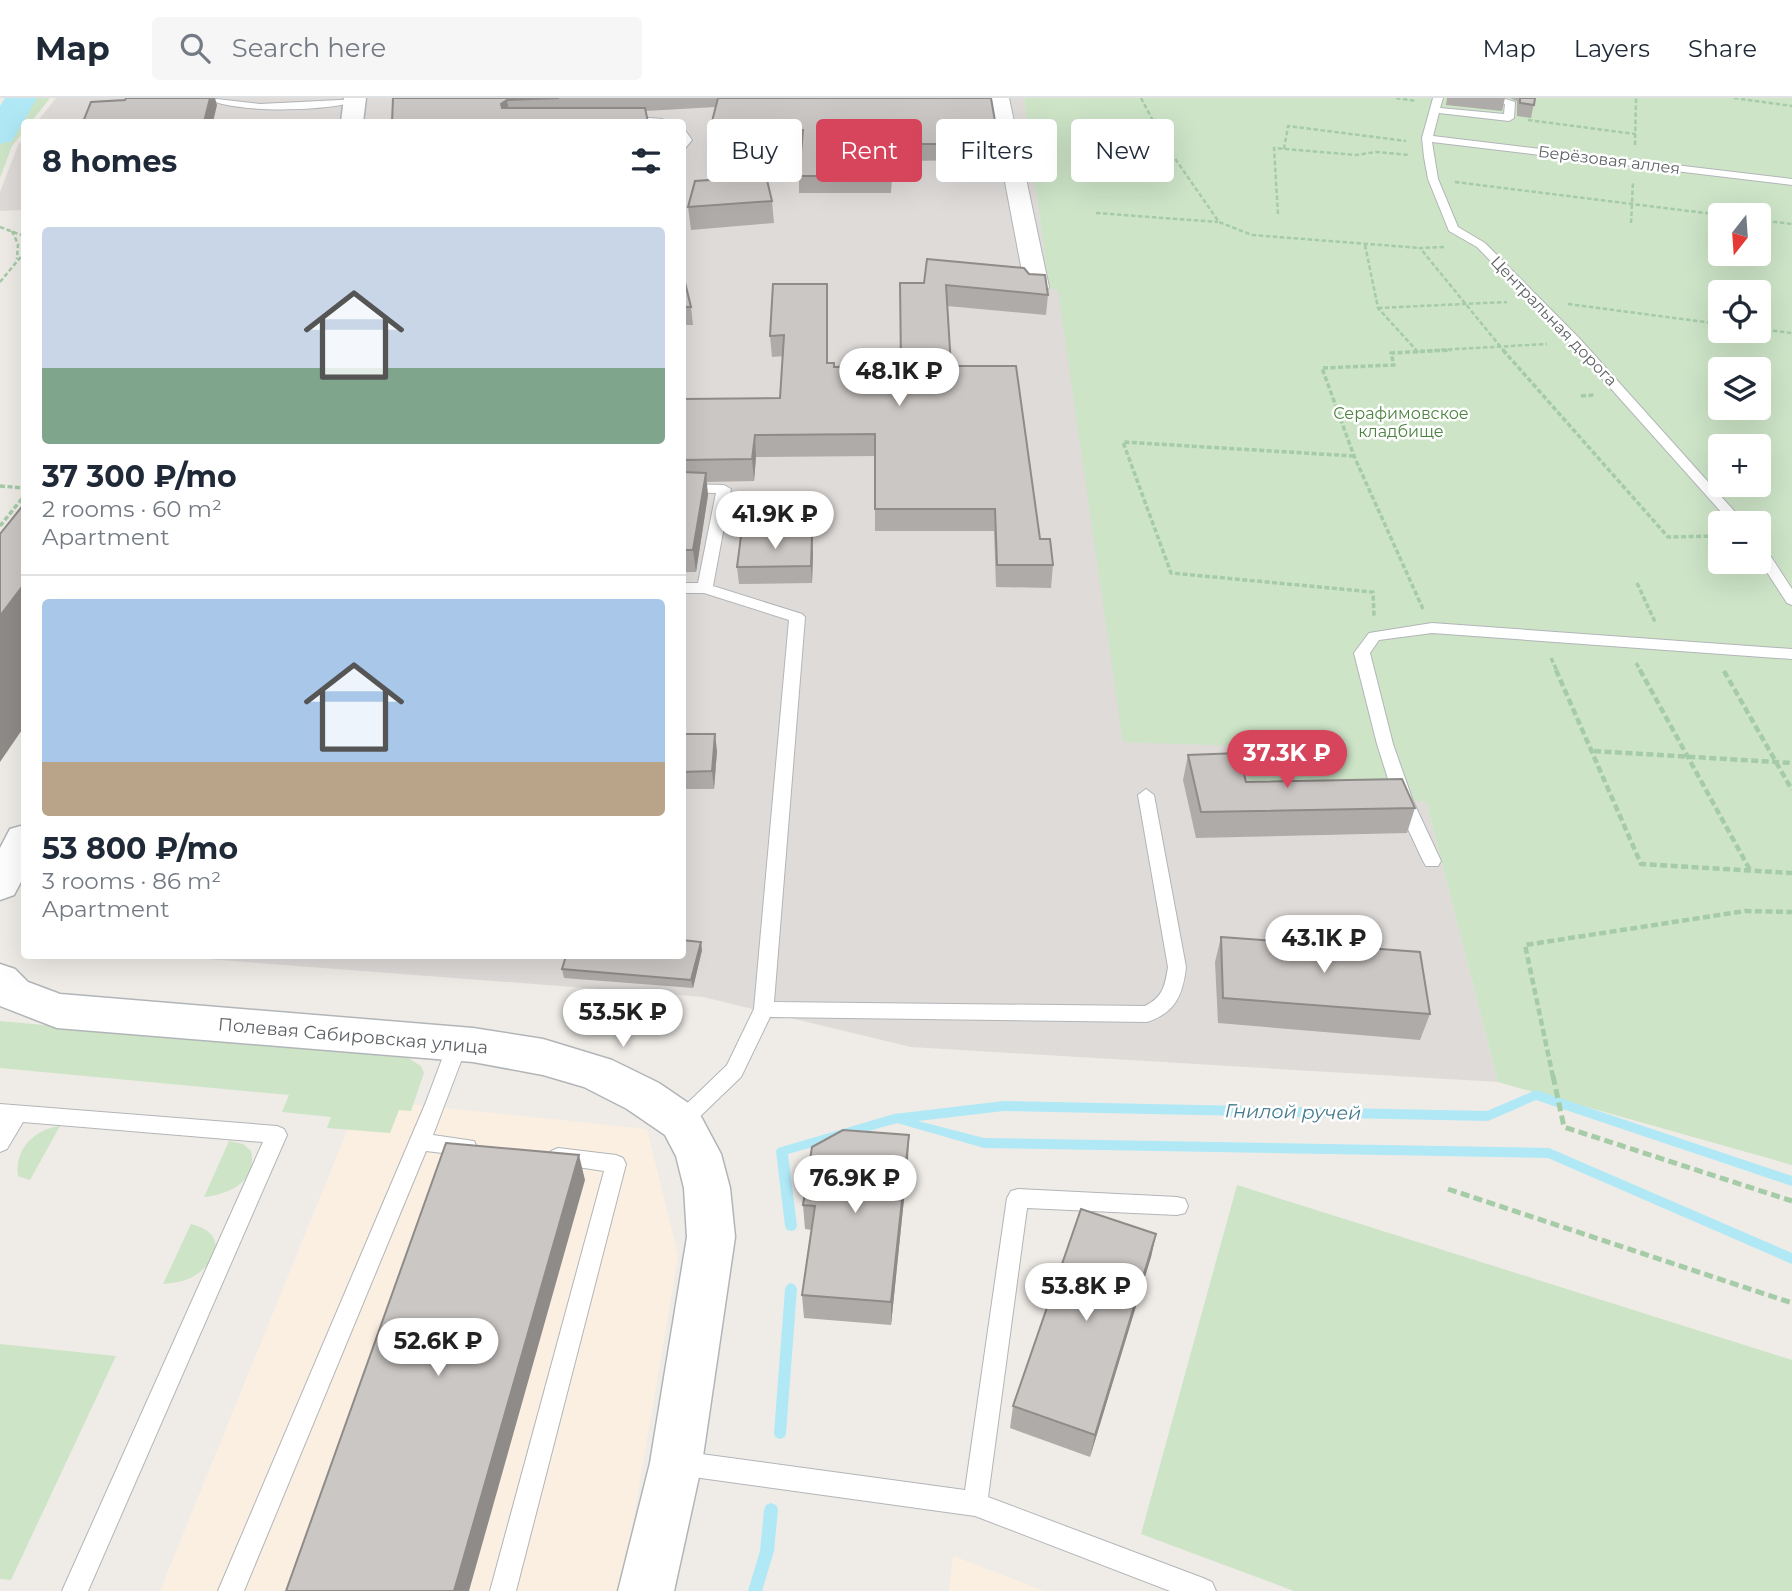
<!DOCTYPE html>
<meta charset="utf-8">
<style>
:root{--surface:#fff;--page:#f6f6f7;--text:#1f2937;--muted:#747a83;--line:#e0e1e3;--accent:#d7455c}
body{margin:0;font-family:Montserrat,sans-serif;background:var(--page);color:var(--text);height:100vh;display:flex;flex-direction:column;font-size:26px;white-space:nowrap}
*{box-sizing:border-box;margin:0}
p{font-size:23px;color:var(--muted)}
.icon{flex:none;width:38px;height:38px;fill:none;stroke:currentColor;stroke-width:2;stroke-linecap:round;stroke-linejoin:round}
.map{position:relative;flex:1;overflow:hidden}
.sheet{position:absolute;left:21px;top:21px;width:665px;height:840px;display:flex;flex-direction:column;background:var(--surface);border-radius:7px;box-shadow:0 7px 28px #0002}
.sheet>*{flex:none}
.top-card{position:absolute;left:707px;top:21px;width:665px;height:63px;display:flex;gap:14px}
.needle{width:46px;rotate:197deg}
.tools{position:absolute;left:1708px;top:105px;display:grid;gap:14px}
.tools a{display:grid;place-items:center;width:63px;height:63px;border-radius:7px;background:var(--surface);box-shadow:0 7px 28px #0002;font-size:35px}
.price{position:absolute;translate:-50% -60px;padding:0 16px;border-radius:24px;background:#fff;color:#222;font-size:23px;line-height:46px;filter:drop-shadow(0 2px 4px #0008)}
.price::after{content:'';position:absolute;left:50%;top:42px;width:21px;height:16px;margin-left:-10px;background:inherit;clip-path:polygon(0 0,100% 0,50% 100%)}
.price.selected{background:var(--accent);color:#fff}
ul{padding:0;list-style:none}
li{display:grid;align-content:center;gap:14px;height:371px;padding:0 21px}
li+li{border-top:2px solid var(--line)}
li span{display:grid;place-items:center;height:217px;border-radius:7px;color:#555}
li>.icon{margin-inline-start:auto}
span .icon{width:126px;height:126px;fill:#fffc;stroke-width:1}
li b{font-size:30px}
h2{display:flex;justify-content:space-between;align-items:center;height:84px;padding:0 21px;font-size:30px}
.chip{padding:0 24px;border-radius:7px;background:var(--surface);box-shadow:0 7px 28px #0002;font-size:24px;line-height:63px}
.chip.selected{background:var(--accent);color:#fff}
header{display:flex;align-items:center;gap:42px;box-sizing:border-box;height:98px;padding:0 35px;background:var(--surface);border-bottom:2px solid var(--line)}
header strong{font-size:33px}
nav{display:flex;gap:38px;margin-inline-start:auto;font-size:24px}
.search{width:490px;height:63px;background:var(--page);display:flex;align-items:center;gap:18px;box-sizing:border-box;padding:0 24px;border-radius:7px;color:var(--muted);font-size:26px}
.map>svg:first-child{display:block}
</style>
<header>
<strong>Map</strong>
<div class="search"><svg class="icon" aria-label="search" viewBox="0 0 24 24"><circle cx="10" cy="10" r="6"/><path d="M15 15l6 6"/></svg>Search here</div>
<nav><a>Map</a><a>Layers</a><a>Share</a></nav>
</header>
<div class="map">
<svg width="1792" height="1493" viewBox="0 0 1792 1493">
<rect width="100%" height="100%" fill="#efece7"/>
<path fill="#fbefe1" d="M360,1001L647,1031L678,1158L625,1472L618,1493H160Z
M953,1458L1044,1493H949Z"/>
<path fill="#dedbd9" d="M56,0H1024L1049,189L1058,192L1240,648L1254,706L1426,703L1498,984L911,949L703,899L166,858H682V24H37Z
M24,39V112L0,113V94L18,47Z"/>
<path fill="#cde4c7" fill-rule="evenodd" d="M26,0H50L31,24H24V33L12,48L0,80V43Z
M1024,0H1792V1067L1498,984L1426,703L1253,706L1240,648L1123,644L1058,192L1049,190ZM1720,117H1759V156H1720ZM1720,194H1759V233H1720ZM1720,271H1759V310H1720ZM1720,348H1759V387H1720ZM1720,425H1759V464H1720Z
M0,923L408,960L421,968L424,975L411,1013L399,1012L390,1035L327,1030L331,1019L282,1014L289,997L0,970Z
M60,1028L30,1082L18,1078C14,1051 35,1031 60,1028Z
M229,1043L243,1046L251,1053C258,1083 230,1096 204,1099Z
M1237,1087L1792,1262V1493H1294L1141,1436Z
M191,1126C221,1133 223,1155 200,1174C189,1183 176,1185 163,1186Z
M0,1246L116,1258L11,1482L0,1481Z"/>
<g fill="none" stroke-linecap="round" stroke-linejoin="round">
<path fill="#b0e8f6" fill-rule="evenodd" d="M1536,992L1792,1078V1088L1536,1002L1488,1023L1004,1013L918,1023L984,1040L1549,1050L1792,1155V1166L1548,1060L984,1050L897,1025L788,1056L797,1128L795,1132L791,1133L787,1132L785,1128L776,1053L778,1050L894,1016L1004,1003L1487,1013Z
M791,1185L795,1187L797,1191L786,1335L785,1339L780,1341L775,1339L774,1335L785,1191L787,1187Z
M771,1405L776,1407L778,1412L774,1453L762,1493H748L760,1453L764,1412L766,1407Z"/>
<path fill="#b0e8f6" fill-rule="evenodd" d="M5,0H37L12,43L0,46V8Z"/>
<g stroke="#b2b5b8" stroke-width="2">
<path id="service" d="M208,0L260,6L360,1C340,14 228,16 208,0Z
M1433,0H1443L1440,10L1504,16L1505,6L1473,0H1502L1515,4L1514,20L1509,23L1439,15L1433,38L1792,81V87L1432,44L1438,81L1458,129L1485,145L1580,241L1745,425H1731L1572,247L1477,149L1449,133L1428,81L1424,59L1422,40Z
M626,18L662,21L667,24L622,23V19Z
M682,28L692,42L682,54Z
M682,386L724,387L731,391L713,488L802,516L805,519L774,904L1145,908C1163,899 1165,888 1168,869L1138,697L1146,691L1154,697L1186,869C1183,897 1175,915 1147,924L770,919L741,979L688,1030L681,1033L674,1030L671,1024L674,1018L727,967L754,911L789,522L704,495H682V485H698L716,395L682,394Z
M1759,447L1764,448L1792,491V507L1787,505L1759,462Z
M1432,525L1792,551V561L1432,535L1379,542L1370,555L1393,646L1413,703L1441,763L1438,768H1426L1423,763L1395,703L1377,646L1354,555L1369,535Z
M458,937L465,939L468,945L433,1037L474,1043L477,1049L474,1055L467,1058L426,1053L244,1493H218L426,1004L448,945L451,939Z
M0,1006L277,1028L284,1031L287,1037L88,1493H62L263,1044L23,1024L7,1051L0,1054Z
M558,1050L616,1057L623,1060L626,1066L516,1493H490L604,1073L551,1065L548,1059L551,1053Z
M1018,1091L1177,1099L1185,1101L1188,1108L1185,1115L1177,1117L1027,1110L988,1399L1203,1480L1212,1484L1216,1493H1170L975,1418L679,1377L671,1373L667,1365L671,1357L679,1353L965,1392L1007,1100L1011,1093Z"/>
</g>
<g stroke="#b2b5b8" stroke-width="2">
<path id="minor" d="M989,0H1009L1049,189L1046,194L1037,196L1028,194L1025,189Z"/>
</g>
<g stroke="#b2b5b8" stroke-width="3">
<path id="tertiary" d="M344,0H366L363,24H341Z
M24,727V778L14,797L0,802V750L10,731Z
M0,866L15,871L28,884L60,896L473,930L543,941L612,962L659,985L697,1011L721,1056L730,1090L735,1139L702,1365L674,1493H618L650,1365L687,1139L684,1090L676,1058L665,1037L627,1011L584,989L543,977L473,964L57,930L0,908Z"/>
</g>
<path stroke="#a5cba7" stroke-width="2.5" stroke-dasharray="4.5 2.5" stroke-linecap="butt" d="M1141,0L1167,49L1219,124L1252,137L1420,150
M1396,0L1416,3
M1734,0L1792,8
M1528,22L1635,36
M1635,47L1636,0
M1284,51L1288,28L1406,43
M1455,84L1721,117
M1096,115L1218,124
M1278,116L1274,50L1356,57L1376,54L1410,57
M1759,122L1792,126
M1631,125L1633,84
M0,129L24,138
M12,133L18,146L17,161
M1365,147L1378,210L1417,253
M1444,149L1420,150L1504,253
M0,184L24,155
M1568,206L1720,226
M1378,210L1507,204
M1759,231L1792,235
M1420,253L1547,246"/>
<path stroke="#a5cba7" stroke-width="3.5" stroke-dasharray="5 2.5" stroke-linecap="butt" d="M1415,252L1418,255
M1503,252L1668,439L1719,438
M1581,298L1594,297
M1354,358L1123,344L1171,475L1373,494L1374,518
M0,388L24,390
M0,428L24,398
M1637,485L1655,524
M1423,511L1354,358L1322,270L1394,267L1391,255L1451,252
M1551,560L1557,573
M1636,565L1641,573"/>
<path stroke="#a5cba7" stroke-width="4.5" stroke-dasharray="7 3.5" stroke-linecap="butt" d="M1556,572L1641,766L1792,775
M1640,572L1750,772
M1724,573L1792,692
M1594,653L1792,665
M1553,979L1525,847L1745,813L1792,814"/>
<path stroke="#a5cba7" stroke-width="5" stroke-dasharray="9 4.5" stroke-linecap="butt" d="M1553,978L1564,1029L1792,1103
M1448,1091L1792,1205"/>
<use href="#service" fill="#fff" fill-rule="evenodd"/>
<use href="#minor" fill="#fff" fill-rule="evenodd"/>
<use href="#tertiary" fill="#fff" fill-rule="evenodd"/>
</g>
<path fill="#afaba9" d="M393,0H991L999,46L998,62L893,63L891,95H799V78L801,49L711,48L710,31L716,9L645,13L393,9Z
M1447,0H1505L1502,13L1446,7Z
M1510,0H1535L1531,20L1517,18V3Z
M772,103L774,125L691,132L688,109Z
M682,176L691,209L693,227H682Z
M924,185L1048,197L1046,217L947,208L951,268L1053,467L1051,490L996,489L994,433H875V358L756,359L754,383L706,384L708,397L696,474H682V301L780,300L783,258L772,259L770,238L828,207V265L834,269L901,268Z
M812,438L813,455L812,485L739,486L737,469Z
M682,636L717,653L714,691H682Z
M1188,657L1246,684L1415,710L1407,735L1196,740L1183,682Z
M1221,839L1430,916L1420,942L1218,925L1215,864Z
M702,852L693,890L564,880L562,871Z
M361,858H410L408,861Z
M908,1062L891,1227L804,1220L802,1197L812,1132L805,1131L803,1107Z
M1156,1136L1151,1159L1090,1359L1010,1330L1013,1308Z"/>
<path fill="#8e8b89" d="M210,0H215L217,7L213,24H204Z
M507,2L510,18L504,22L501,6Z
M755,337L756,359L754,383L752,361Z
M706,375L708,397L696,474L693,452Z
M812,438L813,455L812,485L811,468Z
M24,486V629L0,664V518Z
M715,636L717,653L714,691L712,673Z
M701,844L702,852L693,890L691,882Z
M909,1037L908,1062L891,1227V1204Z
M579,1057L585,1082L469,1493H454Z
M1156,1136L1151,1159L1090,1359L1095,1337Z"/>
<path fill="#cbc7c4" stroke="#8e8b89" stroke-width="2" d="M126,0H210L204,24H83L91,4L125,2Z
M393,0H559L507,2L501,6L502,10H645L648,24H392Z
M718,0H991L999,46H893L891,78H799L803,32L710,31Z
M1520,0H1535L1534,7L1520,5Z
M766,78L772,103L688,109L695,83Z
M927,161L1024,170L1029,176L1045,177L1048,197L946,187L951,268H1016L1040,441H1050L1053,467H997L995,411H875V336L755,337L752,361L682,362V301L780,300L784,237L770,238L773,186H827V265H834V269L901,268L900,185H924Z
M682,176H683L691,209H682Z
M682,374L706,375L693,452H682Z
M24,406V486L0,518V436Z
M741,438H812L811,468L737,469Z
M682,636H715L712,673L682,674Z
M1239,655L1246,684L1402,681L1415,710L1201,714L1188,657Z
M1221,839L1420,854L1430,916L1223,900Z
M682,842L701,844L691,882L562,871L566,858H682Z
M843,1032L909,1037L891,1204L802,1197L815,1108L803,1107L812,1049Z
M446,1045L579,1057L454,1493H286Z
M1081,1111L1156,1136L1095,1337L1013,1308Z"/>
<g text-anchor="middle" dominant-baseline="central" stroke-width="5" stroke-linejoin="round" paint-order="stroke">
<g font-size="16" fill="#5f6366" stroke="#fff">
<text transform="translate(1609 62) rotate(7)">Берёзовая аллея</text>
<text transform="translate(1554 223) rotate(46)">Центральная дорога</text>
</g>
<g font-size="16" fill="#4c8340" stroke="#fff">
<text x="1401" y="315">Серафимовское<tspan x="1401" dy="18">кладбище</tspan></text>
</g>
<g font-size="18" fill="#5f6366" stroke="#fff">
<text transform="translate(353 938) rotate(5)">Полевая Сабировская улица</text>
</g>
<g font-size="19" font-style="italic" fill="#44798e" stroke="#fff">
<text transform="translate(1293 1014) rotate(1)">Гнилой ручей</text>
</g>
</g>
</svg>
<div class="tools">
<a><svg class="needle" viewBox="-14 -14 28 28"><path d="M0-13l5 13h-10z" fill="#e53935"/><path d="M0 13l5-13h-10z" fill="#747a83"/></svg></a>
<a><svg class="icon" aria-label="locate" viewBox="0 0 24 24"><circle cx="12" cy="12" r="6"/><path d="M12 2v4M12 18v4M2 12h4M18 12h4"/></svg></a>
<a><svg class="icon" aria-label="layers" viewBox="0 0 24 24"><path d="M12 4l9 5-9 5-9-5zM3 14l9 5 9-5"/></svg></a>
<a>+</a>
<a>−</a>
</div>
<b class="price" style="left:899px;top:310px">48.1K ₽</b>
<b class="price" style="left:775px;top:453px">41.9K ₽</b>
<b class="price selected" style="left:1287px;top:692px">37.3K ₽</b>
<b class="price" style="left:1324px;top:877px">43.1K ₽</b>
<b class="price" style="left:623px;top:951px">53.5K ₽</b>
<b class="price" style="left:855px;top:1117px">76.9K ₽</b>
<b class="price" style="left:1086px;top:1225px">53.8K ₽</b>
<b class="price" style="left:438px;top:1280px">52.6K ₽</b>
<div class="top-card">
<a class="chip">Buy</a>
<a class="chip selected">Rent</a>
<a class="chip">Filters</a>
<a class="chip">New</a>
</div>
<section class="sheet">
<h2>8 homes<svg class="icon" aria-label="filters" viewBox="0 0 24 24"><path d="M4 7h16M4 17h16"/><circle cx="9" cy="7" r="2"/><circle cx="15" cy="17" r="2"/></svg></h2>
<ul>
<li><span style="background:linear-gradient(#c9d6e8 65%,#7fa58c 0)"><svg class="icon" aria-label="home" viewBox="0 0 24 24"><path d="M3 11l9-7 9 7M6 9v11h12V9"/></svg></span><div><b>37 300 ₽/mo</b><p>2 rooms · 60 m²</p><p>Apartment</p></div></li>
<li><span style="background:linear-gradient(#a9c7e8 75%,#b9a48a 0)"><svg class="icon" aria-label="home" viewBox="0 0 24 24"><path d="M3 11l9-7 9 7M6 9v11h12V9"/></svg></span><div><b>53 800 ₽/mo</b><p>3 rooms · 86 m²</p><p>Apartment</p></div></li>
</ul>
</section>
</div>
